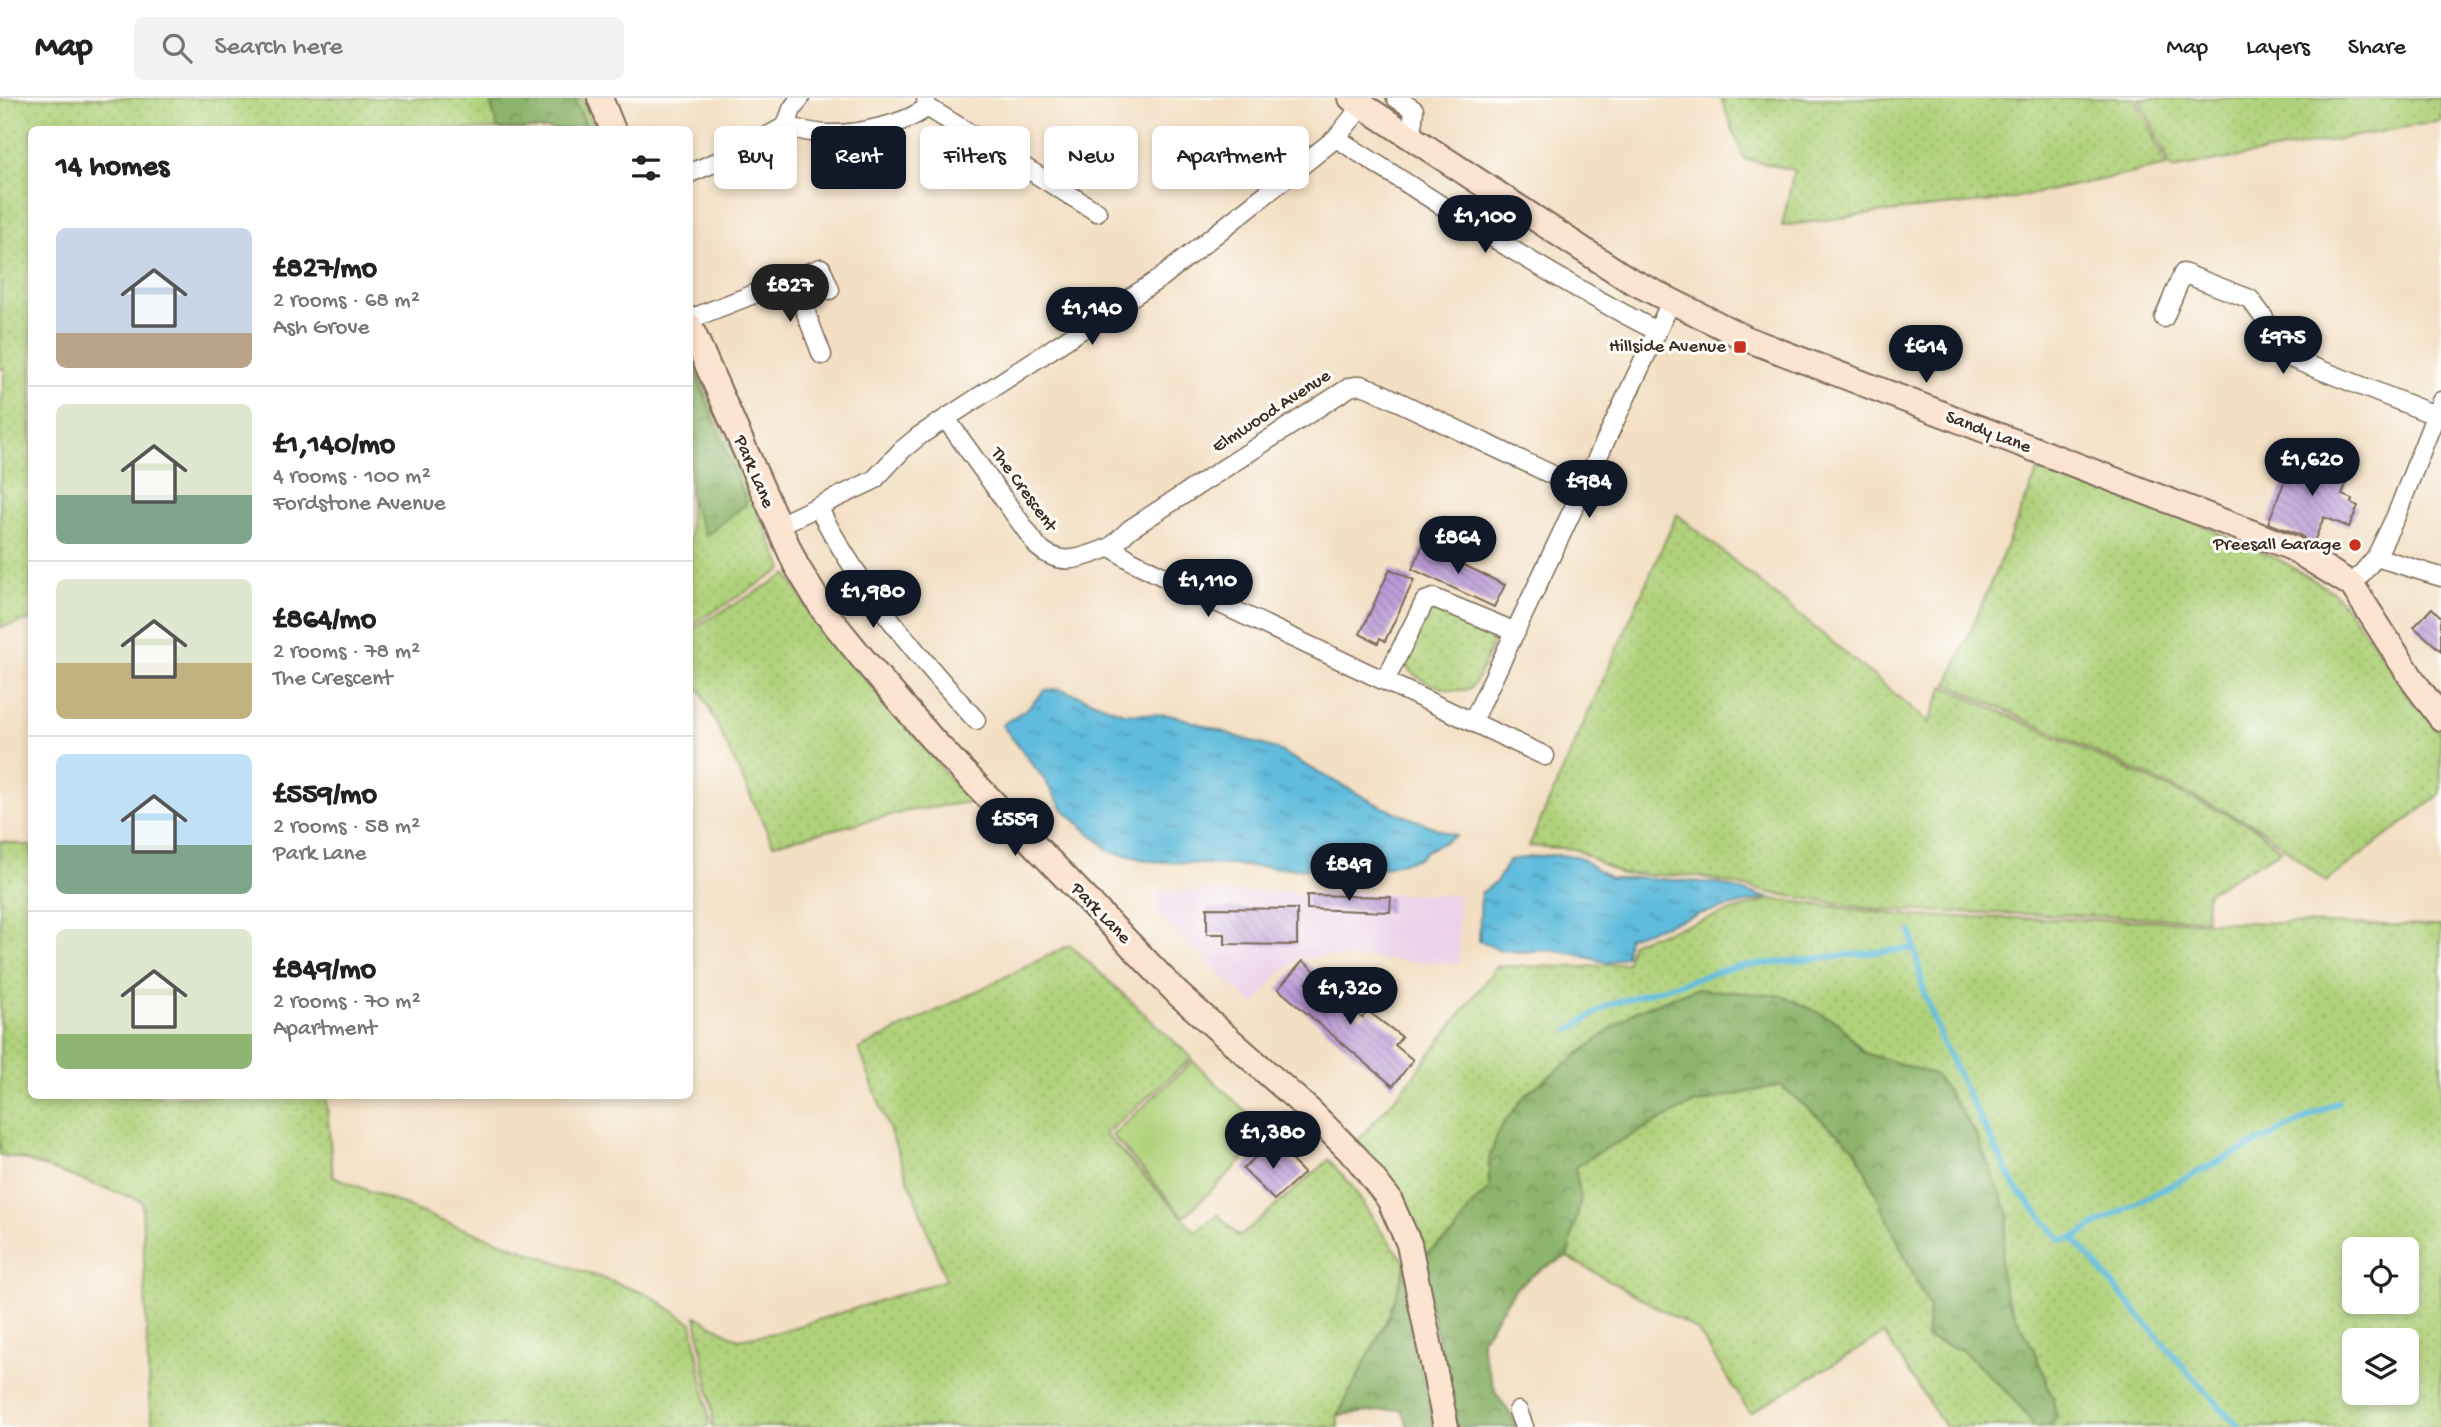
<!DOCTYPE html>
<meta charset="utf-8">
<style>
:root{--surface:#fff;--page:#f2f2f2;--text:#222;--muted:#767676;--line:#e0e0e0;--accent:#111827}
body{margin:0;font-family:"Gochi Hand",sans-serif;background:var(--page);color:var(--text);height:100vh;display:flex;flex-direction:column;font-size:26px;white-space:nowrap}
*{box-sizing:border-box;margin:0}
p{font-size:23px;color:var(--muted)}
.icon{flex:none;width:38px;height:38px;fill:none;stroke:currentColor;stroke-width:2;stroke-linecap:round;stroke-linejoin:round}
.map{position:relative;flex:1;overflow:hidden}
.drawer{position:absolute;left:28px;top:28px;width:665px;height:973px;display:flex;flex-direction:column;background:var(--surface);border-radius:10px;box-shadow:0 4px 10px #0003}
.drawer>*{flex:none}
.top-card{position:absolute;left:714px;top:28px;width:665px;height:63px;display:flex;gap:14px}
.tools{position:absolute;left:2342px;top:1139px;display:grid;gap:14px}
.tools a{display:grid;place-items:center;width:77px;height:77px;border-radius:10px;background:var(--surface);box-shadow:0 4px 10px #0003;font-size:35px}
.price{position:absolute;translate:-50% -60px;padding:0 16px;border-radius:24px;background:var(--accent);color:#fff;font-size:23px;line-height:46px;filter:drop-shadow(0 2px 4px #0008)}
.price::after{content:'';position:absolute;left:50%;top:42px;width:21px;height:16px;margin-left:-10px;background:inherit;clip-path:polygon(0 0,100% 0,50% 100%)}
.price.current{background:#222;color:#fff}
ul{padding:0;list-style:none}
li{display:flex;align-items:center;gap:21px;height:175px;padding:0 28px}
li+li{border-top:2px solid var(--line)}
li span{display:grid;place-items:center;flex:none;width:196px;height:140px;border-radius:10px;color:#555}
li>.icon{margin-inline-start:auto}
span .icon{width:84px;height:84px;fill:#fffc;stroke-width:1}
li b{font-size:30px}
h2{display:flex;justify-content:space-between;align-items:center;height:84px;padding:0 28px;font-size:30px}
.pill{padding:0 24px;border-radius:10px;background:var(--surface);box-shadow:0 4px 10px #0003;font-size:24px;line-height:63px}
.pill.current{background:var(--accent);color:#fff}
header{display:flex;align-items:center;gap:42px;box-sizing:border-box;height:98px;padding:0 35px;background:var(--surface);border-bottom:2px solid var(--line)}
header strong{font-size:33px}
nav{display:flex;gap:38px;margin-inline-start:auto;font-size:24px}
.search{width:490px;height:63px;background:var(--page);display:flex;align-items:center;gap:18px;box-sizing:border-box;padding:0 24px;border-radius:10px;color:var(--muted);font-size:26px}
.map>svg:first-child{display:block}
</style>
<header>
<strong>Map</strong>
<div class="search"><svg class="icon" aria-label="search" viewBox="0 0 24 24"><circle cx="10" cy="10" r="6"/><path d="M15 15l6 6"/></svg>Search here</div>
<nav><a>Map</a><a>Layers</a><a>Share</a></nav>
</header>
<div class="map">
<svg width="2441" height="1329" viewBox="0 0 2441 1329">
<defs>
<pattern id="grass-dots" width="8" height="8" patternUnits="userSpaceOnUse" patternTransform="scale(1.75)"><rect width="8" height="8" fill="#b0d27b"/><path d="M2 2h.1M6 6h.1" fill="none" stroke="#98b46a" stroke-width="1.8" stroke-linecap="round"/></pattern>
<pattern id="forest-crowns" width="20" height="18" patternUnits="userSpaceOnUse" patternTransform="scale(1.75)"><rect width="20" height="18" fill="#8cb46b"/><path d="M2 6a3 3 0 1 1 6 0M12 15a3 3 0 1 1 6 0" fill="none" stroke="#749357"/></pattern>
<pattern id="water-ripples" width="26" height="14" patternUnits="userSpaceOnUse" patternTransform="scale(1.75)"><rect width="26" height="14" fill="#5fbcdd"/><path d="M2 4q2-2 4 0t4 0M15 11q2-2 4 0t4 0" fill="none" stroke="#5099b3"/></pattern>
<pattern id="building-back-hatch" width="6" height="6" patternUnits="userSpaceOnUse" patternTransform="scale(1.75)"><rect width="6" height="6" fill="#b999d7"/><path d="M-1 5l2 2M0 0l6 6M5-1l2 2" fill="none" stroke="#987dae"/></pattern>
</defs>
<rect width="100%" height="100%" fill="#fdfcf7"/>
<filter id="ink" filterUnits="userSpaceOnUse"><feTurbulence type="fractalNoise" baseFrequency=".0143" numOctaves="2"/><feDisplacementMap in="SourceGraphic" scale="14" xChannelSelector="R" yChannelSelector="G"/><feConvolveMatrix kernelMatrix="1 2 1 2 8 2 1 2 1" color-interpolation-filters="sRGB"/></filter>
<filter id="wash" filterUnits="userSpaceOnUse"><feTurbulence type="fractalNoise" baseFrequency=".00686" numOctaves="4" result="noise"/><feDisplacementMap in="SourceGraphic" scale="28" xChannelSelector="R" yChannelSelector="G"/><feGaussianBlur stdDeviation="1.57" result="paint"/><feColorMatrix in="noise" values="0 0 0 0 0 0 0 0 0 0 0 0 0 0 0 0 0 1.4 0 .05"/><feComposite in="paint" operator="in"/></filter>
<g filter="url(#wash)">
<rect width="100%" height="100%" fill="#f3dfc3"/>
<path fill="#ecd1e9" d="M1157,792L1459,797V866L1325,858L1298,861L1278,877L1254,907L1157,817Z"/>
<path fill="url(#grass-dots)" stroke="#767e4c" stroke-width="2" fill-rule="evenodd" d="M0,0H582L595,31L32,32L31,522L0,529V316L5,272L0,270Z
M1721,0H2135L2167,68L2004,102L1876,115L1782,128L1794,72L1744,61Z
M2139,0H2441V23L2172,71Z
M690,257L783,471L690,528Z
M2040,368L2197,425L2280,462L2335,495L2375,547L2409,599L2441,634V696L2326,784L2259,729L1948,586Z
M1677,416L1929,624L1944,588L2256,730L2281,752L2207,795L2206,821L1880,812L1771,795L1699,778L1621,776L1575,751L1529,748Z
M787,476L809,512L970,704L908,713L773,746L703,597L690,576V532Z
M1437,511L1488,534L1493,545C1487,556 1480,581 1471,589C1458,600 1408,581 1405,565C1404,556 1413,543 1417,535C1423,525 1425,515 1437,511Z
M0,743L31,748L32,998H326L333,1078L442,1123L649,1197L692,1225L709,1320L708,1329H153L149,1300L142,1103L19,1060L0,1057Z
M1771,801L1911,818L2441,828V1329H2047L2057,1319L2033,1250L2006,1199L1999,1167L2009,1117L1975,1034L1936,977L1864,955L1838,924L1694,891L1634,914L1526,996L1489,1061V1091L1471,1108L1454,1136L1420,1160L1410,1116L1382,1075L1357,1043L1408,985L1497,868L1583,869L1627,865L1632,844ZM2354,1152H2406V1204H2354ZM2354,1242H2406V1295H2354Z
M1070,847L1192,960L1105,1036L1196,1134L1218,1116L1239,1139L1329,1062L1351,1087L1381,1133L1406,1165L1389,1218L1338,1317V1329H712L713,1317L696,1218L738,1241L779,1234L946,1182L859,951Z
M1780,987L1855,1050L1929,1210L1926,1240L1962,1252L2012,1299L2035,1329H1945L1884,1236L1750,1315L1697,1232L1567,1159L1581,1101L1574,1070L1595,1056L1690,1007Z"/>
<path fill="url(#forest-crowns)" stroke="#646f44" stroke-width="2" d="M489,0H574L588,31H498Z
M690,262L747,405L706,438L690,401Z
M1694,891L1784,898L1838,924L1864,955L1936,977L1975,1035L2009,1117L2000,1168L2006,1199L2033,1250L2052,1297L2057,1319L2047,1329H2035L2012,1299L1962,1252L1926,1240L1929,1210L1855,1050L1780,987L1690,1007L1595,1056L1575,1070L1581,1101L1567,1159L1541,1171L1516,1190L1482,1241V1252L1496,1295L1519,1329H1456L1420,1160L1454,1136L1471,1108L1489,1091V1061L1499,1032L1526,996L1634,914Z
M1406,1165L1434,1329H1408L1401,1311L1338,1317L1389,1218Z"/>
<path fill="#b0d27b" stroke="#767e4c" stroke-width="2" d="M1193,963L1269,1036L1184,1119L1112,1037Z"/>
<path fill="url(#water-ripples)" stroke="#4d737e" stroke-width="2" d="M1061,591L1123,615L1173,617L1278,652L1380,708L1456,738L1426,753L1419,760L1366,774L1150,763L1111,754L1063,711L1044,681L1002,627L1029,609L1045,592Z
M1549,757L1577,758L1610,780H1645L1715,785L1767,800L1699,816L1628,839L1626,858L1608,865L1575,856L1549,852L1522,854L1501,852L1479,843L1481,795L1497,783L1509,762Z"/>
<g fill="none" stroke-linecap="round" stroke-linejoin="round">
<path stroke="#5fbcdd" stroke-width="6" d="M1911,834L1924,894L1943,945L1971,1003L2015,1088L2061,1142L2073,1140L2186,1272L2239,1329
M1570,932L1608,907L1734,869L1915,850
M2073,1140C2159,1090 2250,1050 2338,1004"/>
</g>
<g id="blocks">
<path fill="url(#building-back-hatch)" d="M2296,354L2350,375L2342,397L2352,401L2351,405L2358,408L2349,429L2324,419L2313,446L2298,436L2268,425Z
M1423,447L1505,487L1494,509L1412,471Z
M1390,471L1414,482L1385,543L1380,540L1378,545L1360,536Z
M2432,510L2441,519V553L2414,529Z
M1307,797L1391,799L1390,814L1307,811Z
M1207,810L1297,811V847L1225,846V836H1207Z
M1303,863L1315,873L1306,885L1340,912L1344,906L1362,920L1368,913L1402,939L1395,947L1413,962L1393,988L1278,891Z
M1272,1043L1304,1075L1274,1102L1243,1071Z"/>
</g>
</g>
<g filter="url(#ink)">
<use href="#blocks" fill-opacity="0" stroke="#7b6958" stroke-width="2"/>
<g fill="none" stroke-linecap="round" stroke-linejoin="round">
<g stroke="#7b6958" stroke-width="21">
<path id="minor" d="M1396,0L1414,12L1411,40
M927,9L1097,114
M786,28C800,32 814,36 829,36C856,37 907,26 927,9L926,0
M1336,40C1441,107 1546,177 1657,233
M690,75L731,58L786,28L792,11L800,0
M793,181L822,257
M2164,220L2183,175L2250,201L2264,220L2285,258L2435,317
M690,221L821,170L830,192
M946,321L1038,449C1063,471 1083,459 1111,449L1132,463L1178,486L1545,658
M818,409C859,489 916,556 976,622
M777,428L874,382L902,352L919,338L1162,179L1336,40L1362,8
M1111,449L1130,431L1350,289L1361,287L1372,291L1582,391
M2376,459L2441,479
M2352,487L2376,459L2396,418L2441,303
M1385,583L1425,503L1434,500L1516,534
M1473,623L1671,204
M1518,1313L1524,1329"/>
</g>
<g stroke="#7b6958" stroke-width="28">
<path id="secondary" d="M600,0L613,32
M1351,0L1628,181L1747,241L2292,450L2352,487L2414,584L2441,620
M690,228L796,467L824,513L863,561L932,641L1178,896L1309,1012L1357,1060L1389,1101L1409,1146L1446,1329"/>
</g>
<use href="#minor" stroke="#fff" stroke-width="18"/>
<use href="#secondary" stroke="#fde4d1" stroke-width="24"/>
</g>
</g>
<g fill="#c8321e" stroke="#fdfcf7" stroke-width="2.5">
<rect x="1733" y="242" width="14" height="14" rx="3.5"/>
<circle cx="2355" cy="447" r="7"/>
</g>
<g text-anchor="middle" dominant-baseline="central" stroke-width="6" stroke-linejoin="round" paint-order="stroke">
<g font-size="19" fill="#3b2a1e" stroke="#fdfcf7" text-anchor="end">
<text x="1726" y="249">Hillside Avenue</text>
<text x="2341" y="447">Preesall Garage</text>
</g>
<g font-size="19" fill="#3b2a1e" stroke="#fdfcf7">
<text transform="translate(1272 314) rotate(-33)">Elmwood Avenue</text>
<text transform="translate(1988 335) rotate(21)">Sandy Lane</text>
<text transform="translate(753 374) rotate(67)">Park Lane</text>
<text transform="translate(1023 392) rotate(54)">The Crescent</text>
<text transform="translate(1100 816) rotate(46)">Park Lane</text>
</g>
</g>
</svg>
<div class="tools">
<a><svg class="icon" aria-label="locate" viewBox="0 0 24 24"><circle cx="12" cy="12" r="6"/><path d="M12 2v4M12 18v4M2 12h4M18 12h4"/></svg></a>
<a><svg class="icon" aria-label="layers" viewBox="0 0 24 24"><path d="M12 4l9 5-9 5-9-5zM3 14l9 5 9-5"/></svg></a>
</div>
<b class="price" style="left:1485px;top:157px">£1,100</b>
<b class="price current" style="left:790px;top:226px">£827</b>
<b class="price" style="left:1092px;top:249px">£1,140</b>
<b class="price" style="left:2283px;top:278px">£975</b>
<b class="price" style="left:1926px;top:287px">£614</b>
<b class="price" style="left:2312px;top:400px">£1,620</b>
<b class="price" style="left:1589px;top:422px">£984</b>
<b class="price" style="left:1458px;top:478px">£864</b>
<b class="price" style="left:1208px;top:521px">£1,110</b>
<b class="price" style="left:873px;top:532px">£1,980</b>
<b class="price" style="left:1015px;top:760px">£559</b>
<b class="price" style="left:1349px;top:805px">£849</b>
<b class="price" style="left:1350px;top:929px">£1,320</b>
<b class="price" style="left:1273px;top:1073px">£1,380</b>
<div class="top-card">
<a class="pill">Buy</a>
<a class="pill current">Rent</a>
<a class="pill">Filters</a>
<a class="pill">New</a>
<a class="pill">Apartment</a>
</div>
<section class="drawer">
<h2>14 homes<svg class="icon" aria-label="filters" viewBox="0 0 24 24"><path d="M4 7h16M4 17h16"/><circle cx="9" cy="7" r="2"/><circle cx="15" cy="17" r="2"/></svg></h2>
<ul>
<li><span style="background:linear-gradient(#c9d6e8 75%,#b9a48a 0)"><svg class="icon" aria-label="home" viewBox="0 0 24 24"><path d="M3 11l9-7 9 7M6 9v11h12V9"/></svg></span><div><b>£827/mo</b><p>2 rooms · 68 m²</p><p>Ash Grove</p></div></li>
<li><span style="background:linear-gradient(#dfe7d0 65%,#7fa58c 0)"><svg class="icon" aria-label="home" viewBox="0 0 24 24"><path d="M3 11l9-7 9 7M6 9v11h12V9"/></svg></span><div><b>£1,140/mo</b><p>4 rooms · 100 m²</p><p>Fordstone Avenue</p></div></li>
<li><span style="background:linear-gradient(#dfe7d0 60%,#c2b280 0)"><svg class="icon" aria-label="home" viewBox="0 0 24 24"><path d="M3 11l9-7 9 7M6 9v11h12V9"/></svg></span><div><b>£864/mo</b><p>2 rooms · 78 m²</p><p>The Crescent</p></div></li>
<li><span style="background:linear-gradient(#bfe0f5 65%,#7fa58c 0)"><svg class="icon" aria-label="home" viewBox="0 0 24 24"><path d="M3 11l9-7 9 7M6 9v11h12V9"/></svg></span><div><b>£559/mo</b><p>2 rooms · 58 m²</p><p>Park Lane</p></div></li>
<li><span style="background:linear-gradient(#dfe7d0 75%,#8fb573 0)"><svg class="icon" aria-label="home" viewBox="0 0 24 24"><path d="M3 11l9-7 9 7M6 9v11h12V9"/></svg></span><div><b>£849/mo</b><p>2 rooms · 70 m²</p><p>Apartment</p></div></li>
</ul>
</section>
</div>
